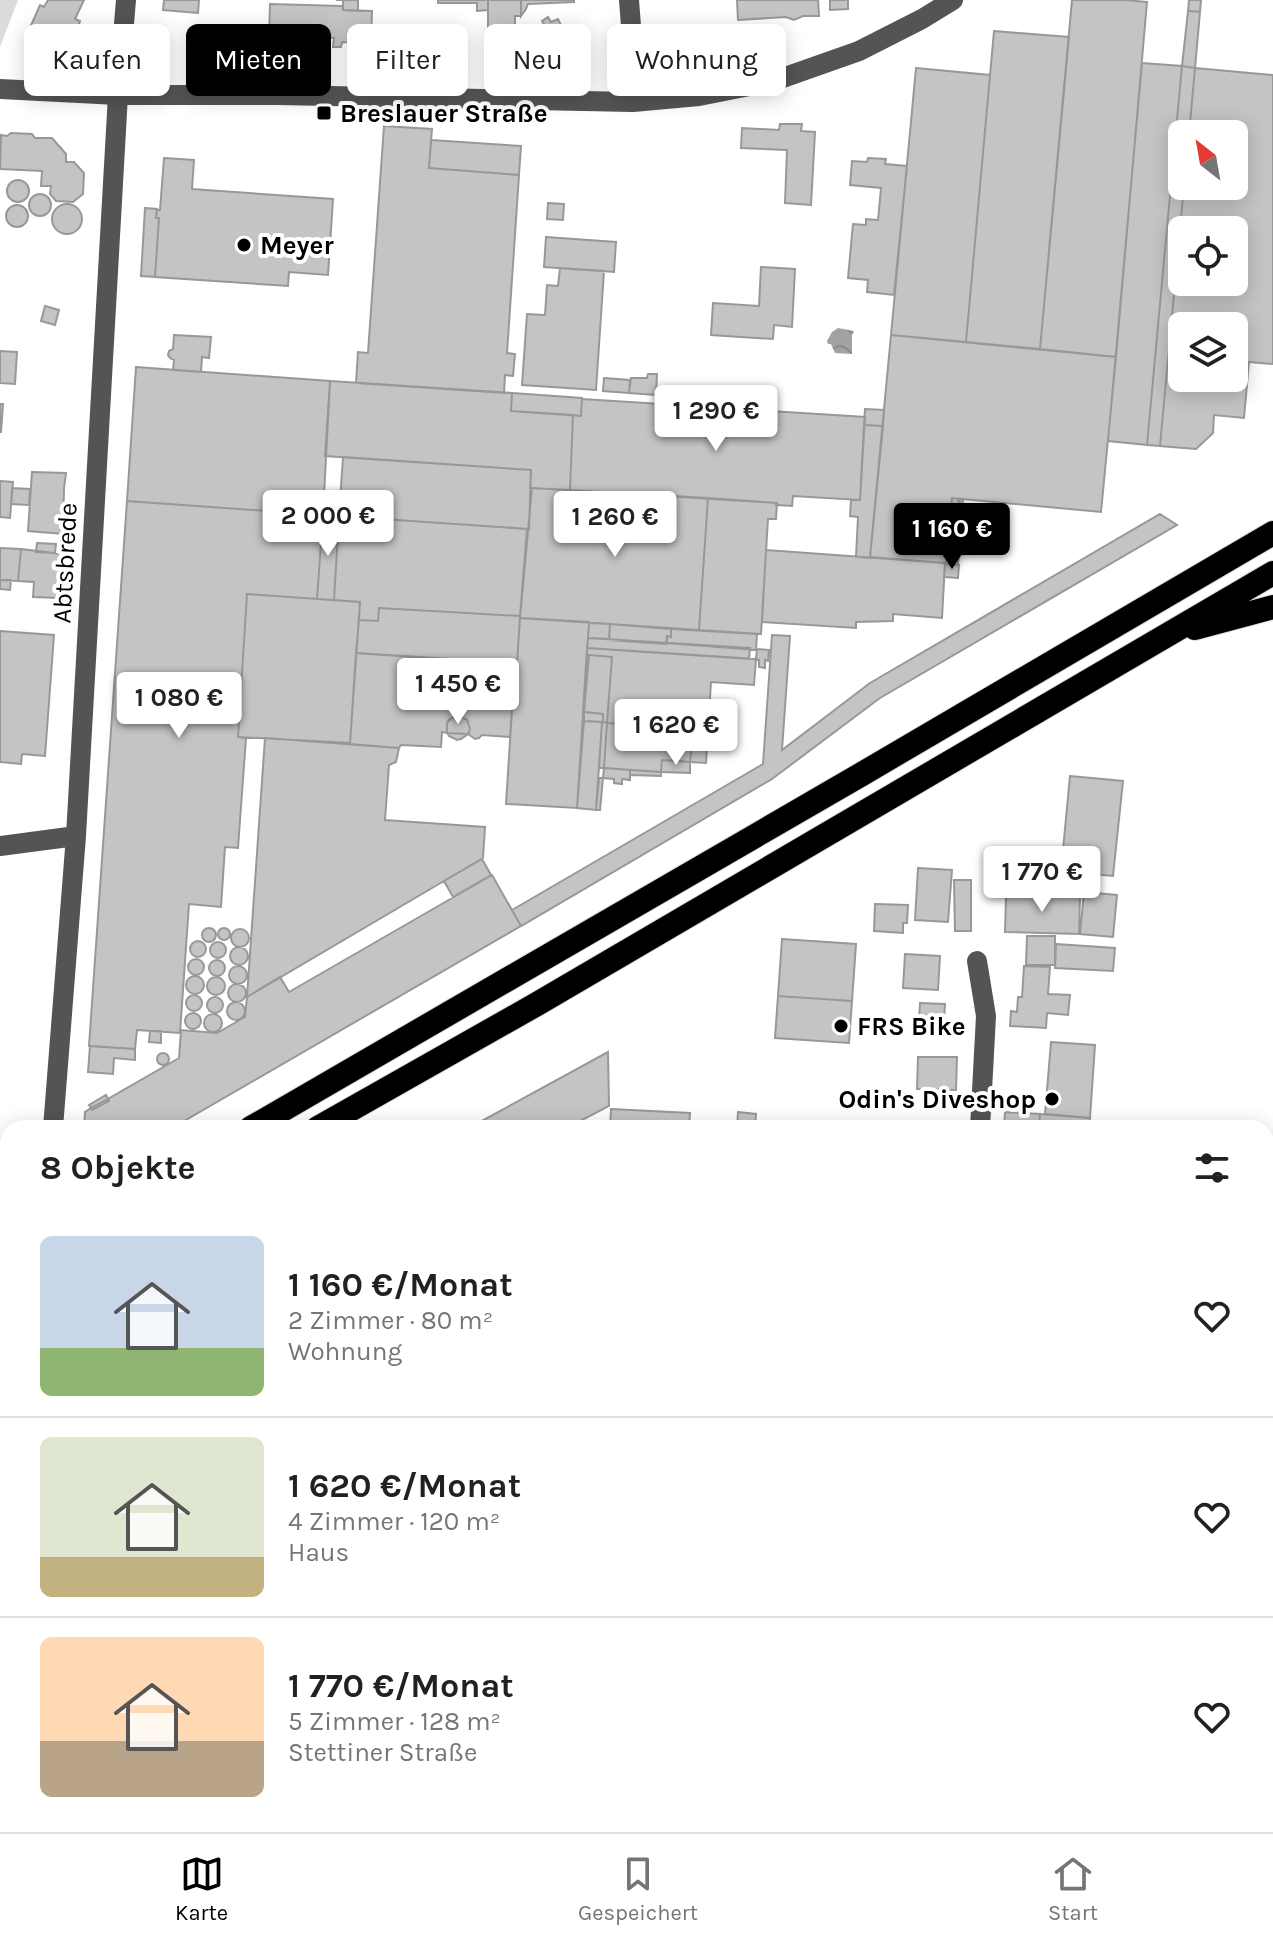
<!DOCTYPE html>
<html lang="de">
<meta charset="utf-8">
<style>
:root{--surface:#fff;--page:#f6f6f6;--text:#202124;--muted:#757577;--line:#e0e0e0;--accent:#000}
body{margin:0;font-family:Karla,sans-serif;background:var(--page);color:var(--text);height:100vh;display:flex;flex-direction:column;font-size:30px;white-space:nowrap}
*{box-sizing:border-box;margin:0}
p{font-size:26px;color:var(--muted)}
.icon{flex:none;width:44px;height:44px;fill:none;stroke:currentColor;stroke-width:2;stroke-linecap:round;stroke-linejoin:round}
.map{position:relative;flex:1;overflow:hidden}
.side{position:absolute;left:0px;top:1120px;width:1274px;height:712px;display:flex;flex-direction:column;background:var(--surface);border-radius:24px 24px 0 0;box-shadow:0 4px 20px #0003}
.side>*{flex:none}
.guide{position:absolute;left:24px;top:24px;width:800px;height:72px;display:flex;gap:16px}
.needle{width:52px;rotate:329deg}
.tools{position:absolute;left:1168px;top:120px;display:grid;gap:16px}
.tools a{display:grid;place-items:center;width:80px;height:80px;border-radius:12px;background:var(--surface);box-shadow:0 4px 20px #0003;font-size:40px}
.price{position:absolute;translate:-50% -68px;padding:0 18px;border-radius:8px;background:#fff;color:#222;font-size:26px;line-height:52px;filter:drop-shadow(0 2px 4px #0008)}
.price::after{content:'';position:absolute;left:50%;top:48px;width:24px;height:18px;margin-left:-12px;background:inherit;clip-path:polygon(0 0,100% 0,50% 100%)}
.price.on{background:var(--accent);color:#fff}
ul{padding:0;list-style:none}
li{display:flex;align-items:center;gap:24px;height:200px;padding:0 40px}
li+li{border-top:2px solid var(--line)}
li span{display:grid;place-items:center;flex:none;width:224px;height:160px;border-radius:12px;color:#555}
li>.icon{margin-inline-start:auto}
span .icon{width:96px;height:96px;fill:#fffc;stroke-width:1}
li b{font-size:34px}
h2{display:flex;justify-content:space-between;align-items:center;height:96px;padding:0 40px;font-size:34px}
.tag{padding:0 28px;border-radius:12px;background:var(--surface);box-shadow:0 4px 20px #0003;font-size:28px;line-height:72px}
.tag.on{background:var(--accent);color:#fff}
.menu{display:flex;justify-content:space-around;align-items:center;height:112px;border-top:2px solid var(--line);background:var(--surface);font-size:22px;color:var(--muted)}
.menu a{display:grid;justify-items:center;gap:4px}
.menu .on{color:var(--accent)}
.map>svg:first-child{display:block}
</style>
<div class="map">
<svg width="1273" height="1832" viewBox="0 0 1273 1832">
<defs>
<pattern id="water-waves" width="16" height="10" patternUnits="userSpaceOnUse" patternTransform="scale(2)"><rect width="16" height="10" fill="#a2a2a2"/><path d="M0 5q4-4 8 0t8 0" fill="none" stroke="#8a8a8a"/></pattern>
</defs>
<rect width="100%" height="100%" fill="#fff"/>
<path fill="#dbdbdb" d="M0,0H18L0,47Z
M8,1192V1224L6,1228L0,1232V1196Z"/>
<path fill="url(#water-waves)" d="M838,328L854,331L852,335V354L835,353L831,344H828L827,341L832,332Z"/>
<path fill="#c4c4c4" stroke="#989898" stroke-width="2" fill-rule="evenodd" d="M48,0H84L75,19L80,21L77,30L72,27L63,47L28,32L40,5L44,7Z
M164,0H199L198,13L163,10Z
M336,0H358V11L343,10V0Z
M438,0H488V10L477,11V3H438Z
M488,0H521V16H515V45H488Z
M521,0H574V2L528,4L526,9L521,16Z
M737,0H818L819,16H803L794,20L786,17L738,20Z
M830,0H848V9L830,10Z
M1072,0H1124L1147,2L1116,357L1040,349Z
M1189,0H1201L1200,12L1188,11Z
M270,4L342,6L343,10L372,11L371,43L342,42L341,47H333L334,38L269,36Z
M1188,11L1200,12L1195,68L1182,66Z
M548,17L551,22L558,19L564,31L544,41L538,29L545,26L542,21Z
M994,31L1069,37L1040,349L966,342Z
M1142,63L1182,66L1147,445L1108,441Z
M1182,66L1195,68L1189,134H1182V186H1184L1160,446L1147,445Z
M916,68L990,75L966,342L891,335Z
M1195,68L1273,75V364L1249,362L1244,418L1214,415L1213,433L1196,449L1160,446L1184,186H1234V134H1189ZM1182,230H1234V282H1182ZM1182,326H1234V378H1182Z
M780,124H802L801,131L815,132L811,205L785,203L787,150L741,148L742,128L779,130Z
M384,126L432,129L429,168L519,175L507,353L515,354L513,376L505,375L504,393L356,383L358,352L368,353Z
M11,133L32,134L35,138H52L66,154V162H74L84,173L83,194L73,202L56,201L50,194L51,186H41L42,171L0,169L1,135L7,136Z
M431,140L521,146L519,175L429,168Z
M164,158L194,160L192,189L333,199L328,275L289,272L288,286L155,277L159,218H156L157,210H160Z
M868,158L886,159L885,164L907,166L894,295L867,292L868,280L848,278L853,224L866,225V219L878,220L881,188L850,185L852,161L867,162Z
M7 191a11 11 0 1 1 22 0a11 11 0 1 1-22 0Z
M29 205a11 11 0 1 1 22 0a11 11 0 1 1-22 0Z
M548,203L564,204L563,220L547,219Z
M52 219a15 15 0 1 1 30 0a15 15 0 1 1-30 0Z
M6 216a11 11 0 1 1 22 0a11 11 0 1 1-22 0Z
M145,208L157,209L156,218H159L155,277L141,276Z
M546,237L616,242L614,272L544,267Z
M761,267L795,269L792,327L774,325L773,339L711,335L713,303L759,306Z
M560,268L604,271L596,390L522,385L527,314L545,315L547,285L558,286Z
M45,306L59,310L55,325L41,321Z
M174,335L211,337L209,358L202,357L201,372L173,370L174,360L170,358L168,355L169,351L173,349Z
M891,335L1116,357L1101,512L952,498L946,563L870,557Z
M0,351L17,352L15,384L0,383Z
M136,367L330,381L323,515L127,501Z
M648,374H657L656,395L629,393L631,378H647Z
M604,378L630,380L629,393L603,391Z
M330,381L512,393L511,411L573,415L570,490L530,488L531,470L325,456Z
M512,393L582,398L581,416L511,411Z
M582,399L865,417L860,500L793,496L792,506L776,505L777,503L570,490L573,415L581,416Z
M0,404H3L1,432H0Z
M865,409L884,410L883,426L864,425Z
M864,425L883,426L870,558L856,557L858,517L850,516L851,500H860Z
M343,457L531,470L529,529L339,516Z
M32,472L66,473L64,488L63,534L28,531Z
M0,481L13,482L10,518L0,517Z
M12,488L30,489L29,505L11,504Z
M532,488L708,498L699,630L520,618Z
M708,498L777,503L776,519H768L761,634L699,630Z
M952,498L960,499L958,501L960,503L958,520L957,521L950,520Z
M960,499H963L958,565L950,564L953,521H958Z
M127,501L323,515L317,599L247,594L238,737L246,738L238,848L225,847L221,907L189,904L180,1033L137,1030L135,1049L89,1046Z
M1160,514L1177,525L880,698L772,779L521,926L512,910L763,764L772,635L790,636L782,750L870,683Z
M323,515L339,516L334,600L317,599Z
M339,516L527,529L520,616L379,608L378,621L359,620L360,602L334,600Z
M37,543L56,544L55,553L36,552Z
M0,548L21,549L18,581L0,580Z
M21,549L61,554L58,598L33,597L34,582L18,581Z
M766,550L945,563L942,618L893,614V621L856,622V628L762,622Z
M945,564L959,565L958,578L944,577Z
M0,580H11L10,590L0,589Z
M247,594L360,602L350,743L238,737Z
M379,608L520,616L517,664L356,653L359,620L378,621Z
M520,618L589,622L577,808L506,804L515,663L517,664Z
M589,623L610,624L609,639L588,638Z
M610,624L671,629V637L667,636L666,644L609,640Z
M671,629L757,634L756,650L667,643V636L671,637Z
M0,631L54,635L45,756L22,754L21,764L0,762Z
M588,638L750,648L749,659L587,648Z
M587,648L756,659L754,685L711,682L706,763L690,762L693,729L607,723L612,657L589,655L583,712Z
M757,649L769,650L768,661L765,660V668L759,667V660L756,659Z
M356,653L515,663L510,737L482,735L479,738L475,739L468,734L470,729L467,720L459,716L449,719L447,723V733L442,732L441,747L401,745L399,748L350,744Z
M589,655L612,657L607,723L603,722V714L584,712Z
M584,712L603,714V722L607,723L604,768H599L602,722L584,721Z
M454,716H459L467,720L470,729L468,734L447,733V723Z
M584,721L602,722L596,810L577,808Z
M607,723L693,729L690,762L662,760L661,772L604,768Z
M447,733L468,734L461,739L457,740L449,736Z
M265,738L399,748L396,762L389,765L385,820L485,827L483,858L247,997Z
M662,760L690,762V773L661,772Z
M604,768L630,770V780L622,779V784L614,783V779L603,778Z
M630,770L661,772V776L630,775Z
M1070,776L1123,781L1113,876L1061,871Z
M599,778H603L600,810H594H596Z
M482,859L491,875L453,897L444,881Z
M918,868L952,870L948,922L915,920Z
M492,875L521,926L172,1128H84L85,1112L91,1108L92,1110L109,1101L108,1099L179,1058L181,1030L217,1033L245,1017L247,997L280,977L289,992Z
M954,880H971V931H955Z
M1084,892L1117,895L1113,937L1080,934Z
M1006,895L1080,897L1079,934L1005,932Z
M875,904L908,905L907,923H903V933L874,931Z
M218 934a6 6 0 1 1 12 0a6 6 0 1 1-12 0Z
M202 935a7 7 0 1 1 14 0a7 7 0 1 1-14 0Z
M231 938a9 9 0 1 1 18 0a9 9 0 1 1-18 0Z
M1027,936H1055V965H1026Z
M782,939L856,944L852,1001L778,996Z
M190 949a8 8 0 1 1 16 0a8 8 0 1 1-16 0Z
M210 950a8 8 0 1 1 16 0a8 8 0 1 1-16 0Z
M1056,944L1115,948L1113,971L1055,968Z
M230 956a9 9 0 1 1 18 0a9 9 0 1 1-18 0Z
M905,954L940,956L938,990L903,988Z
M188 967a8 8 0 1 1 16 0a8 8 0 1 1-16 0Z
M209 968a8 8 0 1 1 16 0a8 8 0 1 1-16 0Z
M1024,966L1050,967L1048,994L1070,995L1068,1015L1047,1013L1046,1028L1010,1026L1011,1011L1017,1012L1018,997H1022Z
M229 975a9 9 0 1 1 18 0a9 9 0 1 1-18 0Z
M186 985a9 9 0 1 1 18 0a9 9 0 1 1-18 0Z
M207 986a9 9 0 1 1 18 0a9 9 0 1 1-18 0Z
M228 993a9 9 0 1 1 18 0a9 9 0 1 1-18 0Z
M186 1003a8 8 0 1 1 16 0a8 8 0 1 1-16 0Z
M778,996L852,1001L849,1043L775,1038Z
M207 1005a8 8 0 1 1 16 0a8 8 0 1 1-16 0Z
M227 1011a9 9 0 1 1 18 0a9 9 0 1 1-18 0Z
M920,1003L945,1004L944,1021L919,1019Z
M185 1021a8 8 0 1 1 16 0a8 8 0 1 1-16 0Z
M204 1023a9 9 0 1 1 18 0a9 9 0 1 1-18 0Z
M150,1031H161V1043L149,1042Z
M1051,1042L1095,1045L1090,1118L1045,1114Z
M90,1046L135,1049V1060L114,1058L113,1074L88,1072Z
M608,1052L609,1106L567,1128H469Z
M157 1059a6 6 0 1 1 12 0a6 6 0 1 1-12 0Z
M918,1057H957L956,1090L917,1089Z
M106,1095L108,1099L91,1108L89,1105Z
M611,1109L690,1113L689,1128H610Z
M738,1112L756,1114L755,1128H737Z
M1005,1112L1040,1114L1039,1128H1004Z
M1040,1114L1090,1118L1089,1128H1039Z
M4,1355L8,1364V1372L0,1376V1357Z
M1,1390L8,1393V1481L0,1477Z
M1266,1621L1273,1622V1717L1266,1716Z
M7,1770H8V1812L0,1808V1785Z
M36,1824H101L97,1832H53Z
M119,1824H137L156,1832H116Z
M318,1824H802L801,1832H341Z
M846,1824H882L881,1832L845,1831Z
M1019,1824H1201L1200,1832L1071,1831V1832H1023L1024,1825Z"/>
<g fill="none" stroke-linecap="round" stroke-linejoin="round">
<g stroke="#dbdbdb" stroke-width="26">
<path id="highway" d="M1195,628L1273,607
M251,1128L862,774L1273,533
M318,1128L537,1004L1273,573
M0,1271L8,1267
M0,1307L8,1303"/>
</g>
<path stroke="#545454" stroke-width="20" d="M629,0L634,65L633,102
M0,89L118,95H277L633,102L699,96L774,81L859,51L922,19L953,0
M0,846L76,836
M977,961L986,1016L980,1128
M53,1128L76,836L118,95L126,0
M1266,1523L1273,1520
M1266,1577L1273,1578
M0,1583L8,1566"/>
<use href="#highway" stroke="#000" stroke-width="24"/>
<path stroke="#000" stroke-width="6" stroke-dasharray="12 4 2 4" stroke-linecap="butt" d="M0,1181L8,1177"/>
</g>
<g fill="#000" stroke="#fff" stroke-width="3">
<rect x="316" y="105" width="16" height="16" rx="4"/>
<circle cx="244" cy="245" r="8"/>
<circle cx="841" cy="1026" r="8"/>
<circle cx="1052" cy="1099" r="8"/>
</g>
<g text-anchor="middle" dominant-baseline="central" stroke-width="8" stroke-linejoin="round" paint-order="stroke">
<g font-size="26" font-weight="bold" fill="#000" stroke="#fff" text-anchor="start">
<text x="340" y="113">Breslauer Straße</text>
<text x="260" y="245">Meyer</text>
<text x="857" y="1026">FRS Bike</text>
<text x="1036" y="1099" text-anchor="end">Odin's Diveshop</text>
</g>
<g font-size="26" fill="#000" stroke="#fff">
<text transform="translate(65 563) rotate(-87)">Abtsbrede</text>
</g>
</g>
</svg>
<div class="tools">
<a><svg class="needle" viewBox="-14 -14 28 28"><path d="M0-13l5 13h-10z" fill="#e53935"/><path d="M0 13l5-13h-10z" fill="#757577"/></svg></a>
<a><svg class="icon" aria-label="locate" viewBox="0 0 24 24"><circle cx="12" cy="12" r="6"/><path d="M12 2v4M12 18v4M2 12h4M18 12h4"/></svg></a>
<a><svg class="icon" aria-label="layers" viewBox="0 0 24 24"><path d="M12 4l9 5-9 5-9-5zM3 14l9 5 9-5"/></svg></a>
</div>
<b class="price" style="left:716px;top:453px">1 290 €</b>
<b class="price" style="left:328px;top:558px">2 000 €</b>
<b class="price" style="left:615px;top:559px">1 260 €</b>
<b class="price on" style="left:952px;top:571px">1 160 €</b>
<b class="price" style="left:458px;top:726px">1 450 €</b>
<b class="price" style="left:179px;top:740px">1 080 €</b>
<b class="price" style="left:676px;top:767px">1 620 €</b>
<b class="price" style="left:1042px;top:914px">1 770 €</b>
<div class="guide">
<a class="tag">Kaufen</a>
<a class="tag on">Mieten</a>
<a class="tag">Filter</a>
<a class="tag">Neu</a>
<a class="tag">Wohnung</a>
</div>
<section class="side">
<h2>8 Objekte<svg class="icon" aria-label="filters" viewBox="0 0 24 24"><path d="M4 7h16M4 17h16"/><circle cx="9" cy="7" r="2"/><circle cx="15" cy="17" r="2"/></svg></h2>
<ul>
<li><span style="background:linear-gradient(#c9d6e8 70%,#8fb573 0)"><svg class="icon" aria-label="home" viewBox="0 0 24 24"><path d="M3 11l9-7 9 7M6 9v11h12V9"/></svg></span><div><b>1 160 €/Monat</b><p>2 Zimmer · 80 m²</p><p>Wohnung</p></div><svg class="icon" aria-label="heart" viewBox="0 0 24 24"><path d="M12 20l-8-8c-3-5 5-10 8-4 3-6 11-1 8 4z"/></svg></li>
<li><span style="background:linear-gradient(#dfe7d0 75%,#c2b280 0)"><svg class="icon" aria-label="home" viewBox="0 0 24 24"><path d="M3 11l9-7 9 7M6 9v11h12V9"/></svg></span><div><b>1 620 €/Monat</b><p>4 Zimmer · 120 m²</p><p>Haus</p></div><svg class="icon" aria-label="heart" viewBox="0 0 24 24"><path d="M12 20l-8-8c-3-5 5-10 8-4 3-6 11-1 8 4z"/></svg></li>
<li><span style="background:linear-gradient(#ffd9b3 65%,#b9a48a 0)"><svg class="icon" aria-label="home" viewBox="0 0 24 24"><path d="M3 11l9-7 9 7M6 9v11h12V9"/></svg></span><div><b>1 770 €/Monat</b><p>5 Zimmer · 128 m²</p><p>Stettiner Straße</p></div><svg class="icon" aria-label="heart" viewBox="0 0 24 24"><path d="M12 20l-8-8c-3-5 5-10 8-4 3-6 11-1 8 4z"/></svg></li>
</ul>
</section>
</div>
<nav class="menu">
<a class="on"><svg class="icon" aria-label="map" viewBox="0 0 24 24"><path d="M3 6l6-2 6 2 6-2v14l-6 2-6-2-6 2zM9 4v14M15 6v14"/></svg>Karte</a>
<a><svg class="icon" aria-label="saved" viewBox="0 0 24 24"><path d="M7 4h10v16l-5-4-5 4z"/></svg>Gespeichert</a>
<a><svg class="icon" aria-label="home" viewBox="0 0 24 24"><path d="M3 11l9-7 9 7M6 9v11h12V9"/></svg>Start</a>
</nav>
